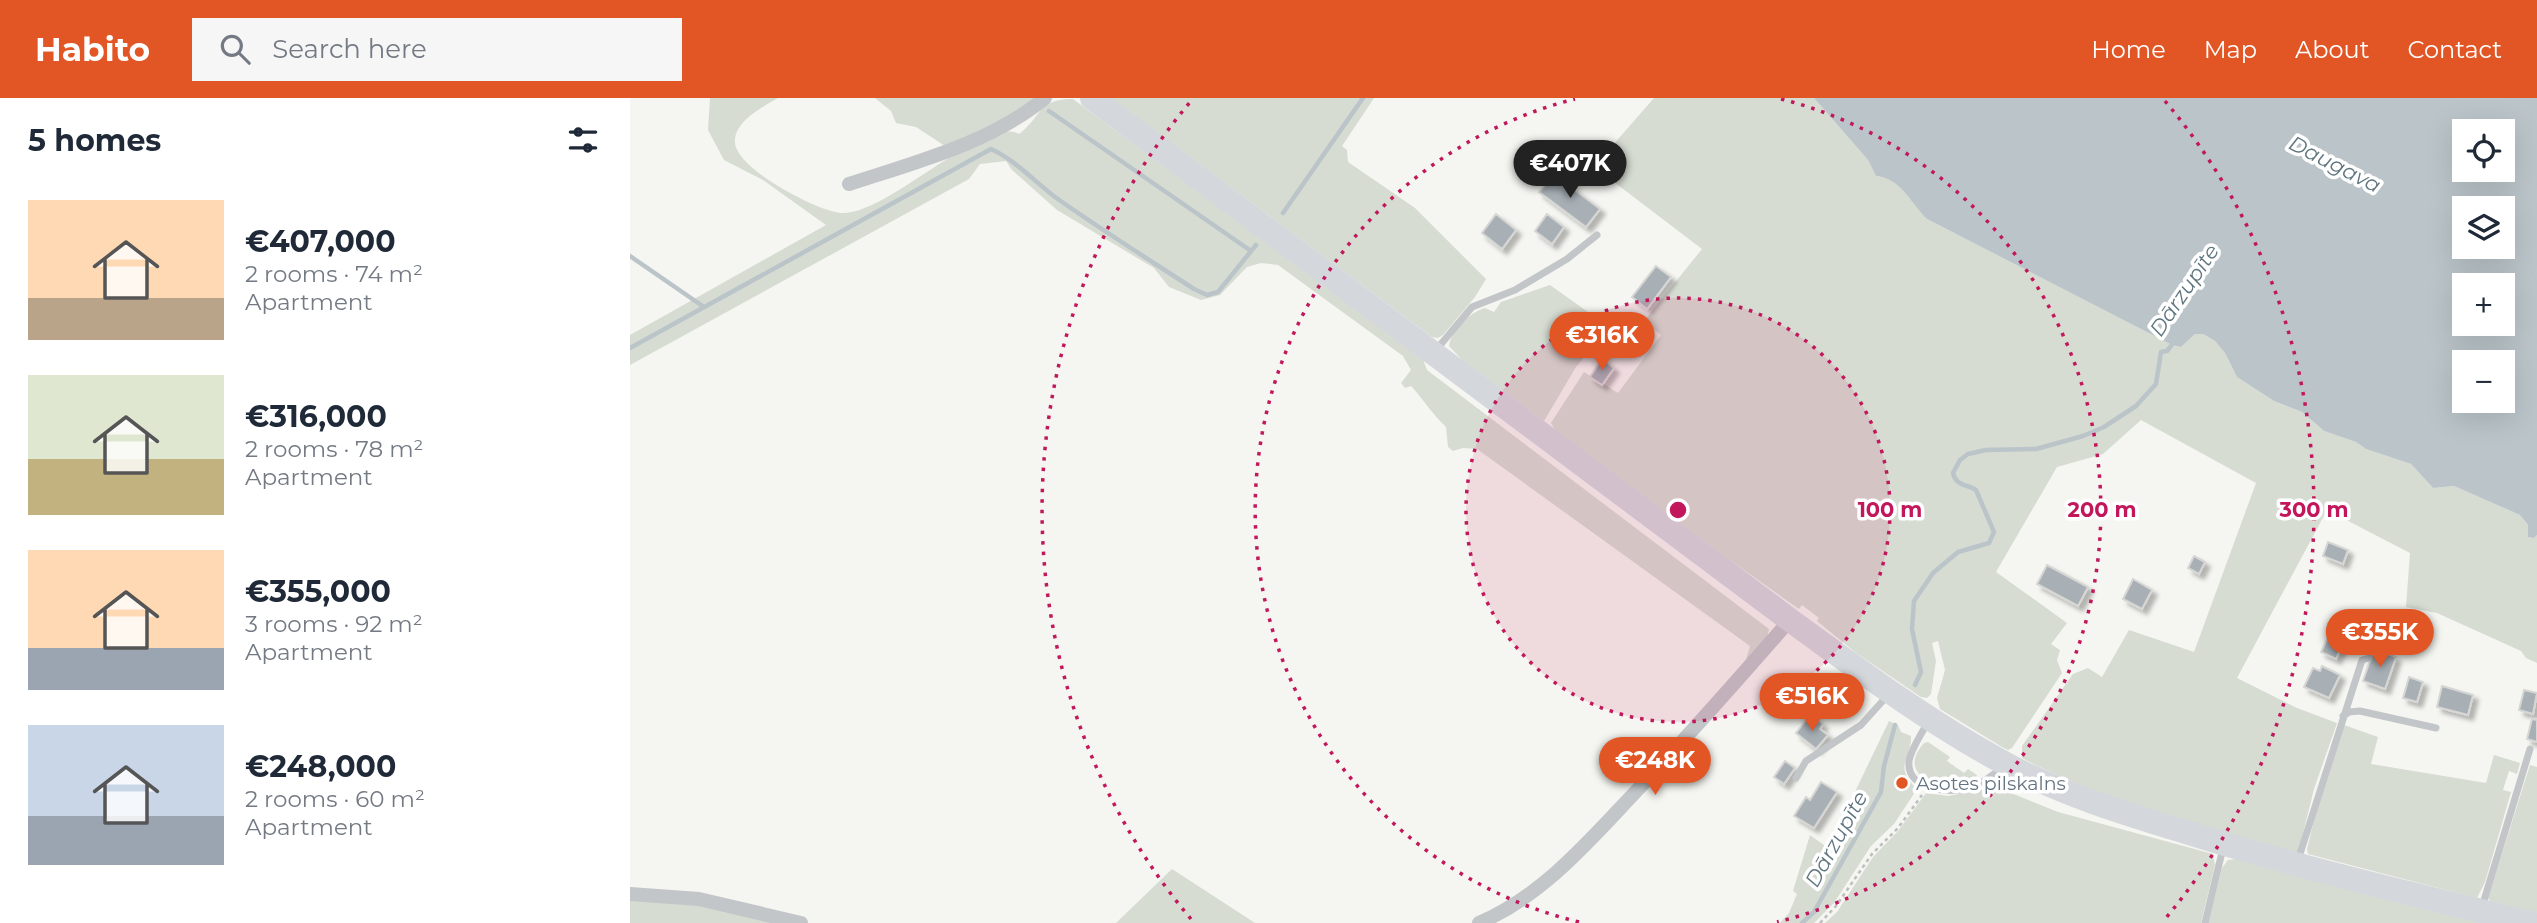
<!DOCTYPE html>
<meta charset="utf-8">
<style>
:root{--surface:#fff;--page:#f6f6f7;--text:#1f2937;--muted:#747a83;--accent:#e25625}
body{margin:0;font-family:Montserrat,sans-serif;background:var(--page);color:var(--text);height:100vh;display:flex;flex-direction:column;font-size:26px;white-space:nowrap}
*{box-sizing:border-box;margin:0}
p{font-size:23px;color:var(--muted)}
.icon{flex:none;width:38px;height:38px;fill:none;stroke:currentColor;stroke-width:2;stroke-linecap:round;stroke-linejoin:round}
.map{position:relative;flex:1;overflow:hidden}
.panel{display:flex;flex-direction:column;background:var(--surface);width:630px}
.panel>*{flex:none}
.fabs{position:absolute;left:1822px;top:21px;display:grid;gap:14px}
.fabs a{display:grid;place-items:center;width:63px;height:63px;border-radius:0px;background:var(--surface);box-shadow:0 7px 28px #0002;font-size:35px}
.price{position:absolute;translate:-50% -60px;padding:0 16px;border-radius:24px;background:var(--accent);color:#fff;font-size:23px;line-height:46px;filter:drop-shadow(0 2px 4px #0008)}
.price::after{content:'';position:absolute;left:50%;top:42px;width:21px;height:16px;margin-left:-10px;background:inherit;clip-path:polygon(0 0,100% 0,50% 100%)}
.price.current{background:#222;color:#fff}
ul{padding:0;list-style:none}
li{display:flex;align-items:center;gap:21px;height:175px;padding:0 28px}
li span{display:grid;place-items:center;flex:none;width:196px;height:140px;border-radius:0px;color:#555}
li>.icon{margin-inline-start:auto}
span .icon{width:84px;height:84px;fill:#fffc;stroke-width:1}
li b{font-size:30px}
h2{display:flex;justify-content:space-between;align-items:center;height:84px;padding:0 28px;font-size:30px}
header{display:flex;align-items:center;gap:42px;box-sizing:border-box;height:98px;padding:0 35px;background:var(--accent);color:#fff}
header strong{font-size:33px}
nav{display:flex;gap:38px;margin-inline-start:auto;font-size:24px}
.search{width:490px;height:63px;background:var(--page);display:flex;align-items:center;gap:18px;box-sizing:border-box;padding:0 24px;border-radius:0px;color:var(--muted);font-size:26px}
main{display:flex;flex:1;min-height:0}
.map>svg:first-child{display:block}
</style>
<header>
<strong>Habito</strong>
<div class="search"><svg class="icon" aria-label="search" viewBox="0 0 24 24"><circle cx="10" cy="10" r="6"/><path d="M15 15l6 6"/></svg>Search here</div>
<nav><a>Home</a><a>Map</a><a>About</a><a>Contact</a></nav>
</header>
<main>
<section class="panel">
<h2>5 homes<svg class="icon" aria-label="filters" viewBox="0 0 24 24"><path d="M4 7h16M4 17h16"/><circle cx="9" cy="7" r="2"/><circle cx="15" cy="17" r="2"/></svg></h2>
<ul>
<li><span style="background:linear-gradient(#ffd9b3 70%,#b9a48a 0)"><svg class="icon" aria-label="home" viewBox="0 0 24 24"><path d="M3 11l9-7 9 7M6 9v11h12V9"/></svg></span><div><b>€407,000</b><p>2 rooms · 74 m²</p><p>Apartment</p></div></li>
<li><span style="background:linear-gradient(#dfe7d0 60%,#c2b280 0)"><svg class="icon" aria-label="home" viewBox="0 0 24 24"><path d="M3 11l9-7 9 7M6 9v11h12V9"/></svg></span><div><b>€316,000</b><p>2 rooms · 78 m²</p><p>Apartment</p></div></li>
<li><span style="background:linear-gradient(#ffd9b3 70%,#9aa5b1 0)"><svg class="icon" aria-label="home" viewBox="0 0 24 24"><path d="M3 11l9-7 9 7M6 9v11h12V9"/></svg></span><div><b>€355,000</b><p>3 rooms · 92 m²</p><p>Apartment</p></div></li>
<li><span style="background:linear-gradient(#c9d6e8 65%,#9aa5b1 0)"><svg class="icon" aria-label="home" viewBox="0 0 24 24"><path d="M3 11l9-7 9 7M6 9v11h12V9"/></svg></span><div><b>€248,000</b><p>2 rooms · 60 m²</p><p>Apartment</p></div></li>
</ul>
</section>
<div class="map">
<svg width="1907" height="825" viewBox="0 0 1907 825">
<defs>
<filter id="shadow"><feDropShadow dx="5" dy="5" stdDeviation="2" flood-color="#0004"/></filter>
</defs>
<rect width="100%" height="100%" fill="#f5f5f1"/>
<path fill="#d6dcd2" d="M80,0H148C133,9 104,23 105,44C105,70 188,114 212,115C258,117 354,17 389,36C410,21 408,0 443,1L792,259L797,272L1139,531L1137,540L1116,562L1120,548L847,351L833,350L823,353L818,349L816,329C802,316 794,302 781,288L775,290L771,285L781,272L773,258L648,167L631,165L617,169L590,197L571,202L539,189L524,170L427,112L382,72L376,63L350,66L339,81L0,267V237L196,127L133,82L94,62L78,32Z
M245,0H406L380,19L315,48L286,29L266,25L261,13Z
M481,0H744L712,48L717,52L718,64L785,110L856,181L845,199L813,237L808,240L802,239Z
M1024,0H1184L1238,62L1246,78C1272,81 1280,105 1297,121L1542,247L1551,249L1565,236H1573L1585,243L1595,255L1607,279L1644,303L1672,314L1694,333L1726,344L1736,351L1781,366L1803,390L1824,388L1890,417L1898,427L1899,439L1904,440L1907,437V565L1896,560L1891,553L1807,515L1776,509L1780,455L1697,412L1607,580L1667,610L1707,625L1684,691L1668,755C1580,732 1472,703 1392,660V648L1443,576L1458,570L1472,579L1499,532L1564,554L1626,385L1511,322L1473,356L1427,369L1366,474L1437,525L1421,546L1430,552L1427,562L1432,575L1382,650L1378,652L1372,649L1310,611L1307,600L1315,572L1308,543L1302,545L1306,563L1301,596L1297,600L1291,599L1226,555L1187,523L1189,520L1172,507L1169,511L1097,460L925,332L921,325L954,274L988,295L1031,237L1014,223L1072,151L938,49C951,50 964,57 976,55Z
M920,187L979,229L946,269L914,323L833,263L819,248C821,233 840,214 855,210L864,214L871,204Z
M1259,623L1268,627L1271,634L1281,638C1282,661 1262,667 1287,691L1264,726L1241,748L1204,805L1184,825H1150L1159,815L1167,796L1163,793L1180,737L1198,750Z
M1714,627L1748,639L1741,666L1856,685L1864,657L1890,665L1887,676L1879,673L1873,692L1881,694L1855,784L1847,800L1678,756L1677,751L1692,690Z
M1298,644L1320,659L1317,663L1334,675L1338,671L1347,677L1345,682C1320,696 1262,681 1294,645Z
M1900,667L1907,669V815L1860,803L1858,800Z
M1366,689L1428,714L1583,756L1585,767L1571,825H1195L1207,814L1243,759L1268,733L1296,695L1318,698Z
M1606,761L1856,825H1578L1592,770L1598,762Z
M542,771L625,825H486Z
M0,801L63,805L153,825H0Z"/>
<path fill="#bac4c9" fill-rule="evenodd" d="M1184,0H1907V437L1904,440L1898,439V427L1890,417L1824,388L1803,390L1781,366L1736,351L1726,344L1694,333L1672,314L1644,303L1607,279L1595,255L1585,243L1573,236H1565L1551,249L1542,247L1297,121C1280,105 1272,81 1246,78L1238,62ZM1834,33H1872V72H1834ZM1834,110H1872V149H1834ZM1834,187H1872V226H1834ZM1834,264H1872V303H1834Z"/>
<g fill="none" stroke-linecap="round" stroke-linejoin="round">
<path stroke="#bac4c9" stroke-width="4.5" d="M419,13L621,153
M653,115L733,0
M0,158L74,209
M0,250L361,51C385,62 404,83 425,99C470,131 518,161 564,191L577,197L588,194L626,147
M1285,587L1291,574L1282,531L1284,503L1303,475L1328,454L1359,445L1364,434L1346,392C1336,386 1326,388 1323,375L1330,362L1338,356L1356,352L1406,351L1453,338L1474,329L1506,308L1526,286L1531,254L1537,253L1544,244
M1172,825L1184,814L1251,694L1254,668L1265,627"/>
</g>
<path fill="#a8b0b6" stroke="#d6d6d4" stroke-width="2" filter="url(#shadow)" d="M924,76L970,111L956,129L909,94Z
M866,116L886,132L872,151L852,135Z
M917,116L934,129L922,146L905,133Z
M1026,168L1041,179L1017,211L1002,199Z
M972,261L984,270L972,287L960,279Z
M1698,444L1718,452L1713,466L1693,458Z
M1564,458L1575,464L1569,476L1558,470Z
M1417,467L1458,489L1448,508L1407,486Z
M1503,481L1522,492L1512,511L1493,501Z
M1702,531L1716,538L1706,561L1691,554Z
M1744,551L1766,559L1755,591L1733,583Z
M1692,568L1710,577L1699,600L1674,589L1683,570L1690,573Z
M1779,579L1793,584L1787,604L1773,600Z
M1812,588L1843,597L1838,617L1807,609Z
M1894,592L1907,595L1903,616L1889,612Z
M1177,621L1182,625L1186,621L1193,626L1190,631L1198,637L1186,651L1166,635Z
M1902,621L1907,622V644L1897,641Z
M1155,663L1165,670L1154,686L1144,679Z
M1191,684L1207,694L1184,730L1164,718L1176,699L1180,702Z"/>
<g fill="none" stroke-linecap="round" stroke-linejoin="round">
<path stroke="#bcbec0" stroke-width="2.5" stroke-dasharray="3.5 3.5" stroke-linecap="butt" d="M1190,825L1206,808L1242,756L1268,730L1292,697"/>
<path stroke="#c2c6c9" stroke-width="7" d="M806,252L842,209L885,192L937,161L967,137
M1713,618L1719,614L1730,613L1806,630
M1298,624C1292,635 1281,651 1279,663C1276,693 1321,696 1340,690C1352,686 1362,677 1372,670
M1166,680L1176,663L1231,627L1258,597
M1668,762L1732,562L1739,560
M1852,809L1900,651
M1575,825L1593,750"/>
<path stroke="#c2c6c9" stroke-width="14" d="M219,86C286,64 360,45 415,0
M0,796L69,801L171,825
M849,825C908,800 953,750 996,704C1052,645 1106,584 1160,522"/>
<path stroke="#d4d8dc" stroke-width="24" d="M462,0L1160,522C1230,573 1300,625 1376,666C1433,697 1497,716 1559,735C1671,770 1786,797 1901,825"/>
</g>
<circle cx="1048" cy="412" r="212" fill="#c2185b" fill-opacity=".12"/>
<g fill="none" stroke="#c2185b" stroke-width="3.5" stroke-dasharray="3.5 7">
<circle cx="1048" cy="412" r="212"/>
<path d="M949 824A424 424 0 0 1 945 1M1151 1A424 424 0 0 1 1147 824"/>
<path d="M561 821A636 636 0 0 1 561 3M1535 3A636 636 0 0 1 1535 821"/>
</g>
<circle fill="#e25625" stroke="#fff" stroke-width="2.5" cx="1272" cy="685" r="7"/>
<g text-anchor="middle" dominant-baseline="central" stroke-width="7" stroke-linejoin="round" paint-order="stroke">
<g font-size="19" fill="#647482" stroke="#fff" text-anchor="start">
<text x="1286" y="685">Asotes pilskalns</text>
</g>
<g font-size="21" font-style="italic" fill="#5f767f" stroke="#fff">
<text transform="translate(1705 66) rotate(27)">Daugava</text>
<text transform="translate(1554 192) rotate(-56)">Dārzupīte</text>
<text transform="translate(1206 741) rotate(-61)">Dārzupīte</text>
</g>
</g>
<circle cx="1048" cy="412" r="10" fill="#c2185b" stroke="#fff" stroke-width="3.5"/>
<g font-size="21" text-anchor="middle" font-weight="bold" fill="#c2185b" stroke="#fff" stroke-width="7" stroke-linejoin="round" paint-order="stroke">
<text x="1260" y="419">100 m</text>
<text x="1472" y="419">200 m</text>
<text x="1684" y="419">300 m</text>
</g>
</svg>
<div class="fabs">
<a><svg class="icon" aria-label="locate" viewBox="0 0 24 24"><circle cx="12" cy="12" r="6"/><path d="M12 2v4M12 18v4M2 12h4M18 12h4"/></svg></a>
<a><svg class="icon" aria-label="layers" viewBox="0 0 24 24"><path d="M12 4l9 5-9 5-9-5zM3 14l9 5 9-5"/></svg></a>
<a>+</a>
<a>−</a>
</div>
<b class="price current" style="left:940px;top:102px">€407K</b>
<b class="price" style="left:972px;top:274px">€316K</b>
<b class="price" style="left:1750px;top:571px">€355K</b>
<b class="price" style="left:1182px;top:635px">€516K</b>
<b class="price" style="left:1025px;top:699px">€248K</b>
</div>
</main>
